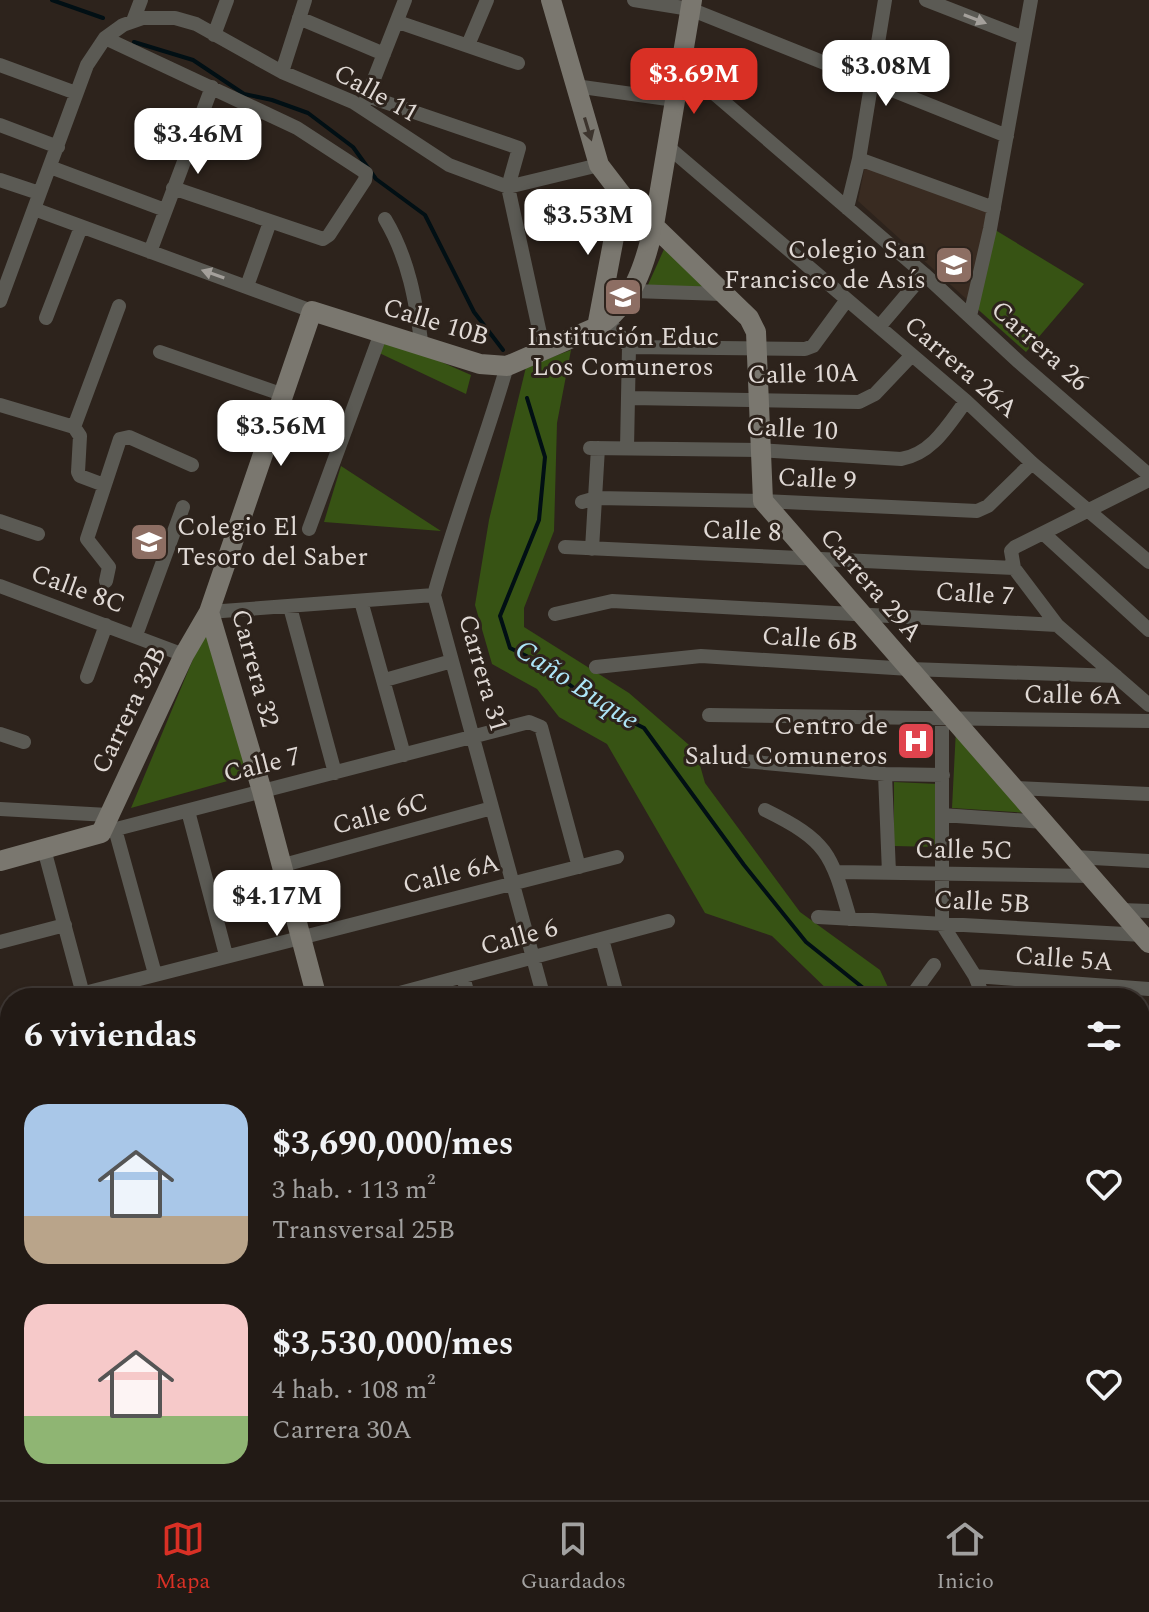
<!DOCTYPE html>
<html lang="es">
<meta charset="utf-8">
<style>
:root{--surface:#221a15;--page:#2a231e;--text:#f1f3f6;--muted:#a2a1a0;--line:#3f3834;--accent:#d93025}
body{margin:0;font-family:Spectral,serif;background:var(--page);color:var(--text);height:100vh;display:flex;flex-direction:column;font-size:30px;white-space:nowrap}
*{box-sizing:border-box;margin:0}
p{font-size:26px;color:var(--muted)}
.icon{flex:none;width:44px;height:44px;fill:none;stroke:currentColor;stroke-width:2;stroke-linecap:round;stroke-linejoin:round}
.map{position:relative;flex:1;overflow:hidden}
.details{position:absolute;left:0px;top:988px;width:1150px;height:512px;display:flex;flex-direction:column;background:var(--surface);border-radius:32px 32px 0 0;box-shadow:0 2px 6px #0004,0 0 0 2px var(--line)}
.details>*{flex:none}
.price{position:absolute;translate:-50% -68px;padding:0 18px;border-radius:16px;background:#fff;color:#222;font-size:26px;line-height:52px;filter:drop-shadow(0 2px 4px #0008)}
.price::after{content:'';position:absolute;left:50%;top:48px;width:24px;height:18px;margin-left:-12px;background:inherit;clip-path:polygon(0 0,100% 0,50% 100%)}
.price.selected{background:var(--accent);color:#fff}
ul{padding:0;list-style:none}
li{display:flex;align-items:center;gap:24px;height:200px;padding:0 24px}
li span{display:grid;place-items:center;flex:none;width:224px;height:160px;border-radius:24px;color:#555}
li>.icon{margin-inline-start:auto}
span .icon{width:96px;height:96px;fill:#fffc;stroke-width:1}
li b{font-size:34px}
h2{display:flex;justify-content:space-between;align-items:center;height:96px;padding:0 24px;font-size:34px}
.tabs{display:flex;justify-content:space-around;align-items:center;height:112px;border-top:2px solid var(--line);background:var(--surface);font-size:22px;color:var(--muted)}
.tabs a{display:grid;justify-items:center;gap:4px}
.tabs .selected{color:var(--accent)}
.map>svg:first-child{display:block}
</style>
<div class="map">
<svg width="1149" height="1500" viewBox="0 0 1149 1500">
<rect width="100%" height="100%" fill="#2d231c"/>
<path fill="#392b21" d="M866,160L990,207L973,305L858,201Z"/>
<path fill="#375314" d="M987,225L1084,284L1026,352L973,305Z
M665,247L705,289L647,287Z
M382,336L471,375L466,394L375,351Z
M571,350L557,423L554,531L524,608V627L629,693L696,751L705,783L800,912L880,970L893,998H836L772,936L705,913L607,744L559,717L537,689L492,664L475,605L489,520L526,367Z
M341,466L441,531L324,522Z
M206,628L249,775L131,808Z
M956,729L1028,813L952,808Z
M894,782L938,784L937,847L894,846Z
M9,1185L10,1246L0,1249V1187Z
M1140,1322L1149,1324V1393L1140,1390Z
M1140,1411L1149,1414V1448L1140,1450Z"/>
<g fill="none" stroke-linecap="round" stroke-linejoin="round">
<path stroke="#010f14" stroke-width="4" d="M52,0L103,18
M134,42L193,60L244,94L272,100L308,113L353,147L376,179L425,215L474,312L503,350
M527,398L545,457L539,520L500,616L510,648L545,665L590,701L644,728L744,865L806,942L862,987L870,998
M1140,1358L1149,1359"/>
<path stroke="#5b5a54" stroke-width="14" d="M634,0L690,9L1007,136
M926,0L1024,38
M299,18L384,54
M133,21L141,0
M398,22L518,63
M214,35L227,0
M105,38L297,128L366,173L365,180L329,235L323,239L173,188
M468,45L487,0
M0,65L76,93
M681,65L924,274L1019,362L1149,475
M282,72L305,0
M575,86L675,100
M367,96L519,148L508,187L544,352
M365,102L405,0
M0,125L58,147
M667,146L966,401L1032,463L1149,562
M859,159L994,208
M50,167L165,210
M0,180L39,193
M847,208L859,159L885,0
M34,209L312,311
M385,219C409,259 416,302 422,348
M150,252L212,87
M247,286L270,222
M633,291L722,294
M0,301L87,65L105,38L123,25L143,18H175L196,24L282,72L353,102L449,165L508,187L599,165
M970,316L990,229L1031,0
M46,318L81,227
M608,320L629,347L805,349L813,346L846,301
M879,327L924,274
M160,352L284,395
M507,366C485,443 455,518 434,595L544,998
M630,398L859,402L875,394L912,355
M0,405L74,427
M74,427L119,306
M74,427L80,436L78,472L80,476L104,485
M590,448L759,450L901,459C932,454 948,425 966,401
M627,448L629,347
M1149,480L1015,547L1011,551L1014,568L1057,625L1149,705
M582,502L596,498L763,501L977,511L988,506L1032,463
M0,521L38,534
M309,529L381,333
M1043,533L1149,630
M565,547L1014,568
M592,549L598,448
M106,581L109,567L87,539L120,439L129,437L192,465
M0,586L184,655
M361,601L404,755
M290,607L335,773
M209,612L434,595
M555,614L612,601L1057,625
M136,635L183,507
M596,667L701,656L910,669L1116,676
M87,677L106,625
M385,680L452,661
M709,715L1149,721
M942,717V924L975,976L984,998
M0,734L24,742
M744,761L885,774L943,775
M885,774L889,873
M1014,788L1149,794
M0,809L108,815
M765,810C828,841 831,853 850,919
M188,811L226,955
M942,815L1044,822
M115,829L155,974
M101,833L529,722L541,727L579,867
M44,849L84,998
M1074,857L1149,861
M280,866L492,808
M837,872L1091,876
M1121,910L1149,911
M818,917L1143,935
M602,939L618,998
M0,942L65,925
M975,976L1149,989
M463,977L469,998
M65,998L617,857
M381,998L668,921
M910,998L934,965
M0,1016L10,1013
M1140,1037H1149
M0,1099L10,1096
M1140,1127L1149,1117
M0,1181L10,1178
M1140,1228L1149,1226
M0,1252L10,1250
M1140,1288L1149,1290
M0,1333L10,1330
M1140,1466L1149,1463
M525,1490L528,1500
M802,1490L805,1500
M867,1490L870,1500
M1011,1500L1048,1490"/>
<path stroke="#7a776f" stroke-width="20" d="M551,0L599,165L622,195L749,318L756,332L763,501L1149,943
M597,327L622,195
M209,612L262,791L317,998
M0,861L101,833L184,655L209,612L312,311L480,364L507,366L597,327C633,304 645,265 654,225L692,0
M1140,1401L1149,1405
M448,1490L451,1500
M736,1500L773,1490"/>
</g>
<defs><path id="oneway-solid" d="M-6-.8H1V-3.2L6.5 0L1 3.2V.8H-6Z" transform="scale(2)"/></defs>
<g fill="#a4a09b">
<use href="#oneway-solid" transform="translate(975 19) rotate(21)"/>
<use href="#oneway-solid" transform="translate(213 274) rotate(-161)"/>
</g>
<use fill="#3c342d" href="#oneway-solid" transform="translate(588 129) rotate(73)"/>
<defs>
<g id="school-square" transform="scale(2)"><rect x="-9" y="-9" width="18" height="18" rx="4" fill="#8d6e63" stroke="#2d231c"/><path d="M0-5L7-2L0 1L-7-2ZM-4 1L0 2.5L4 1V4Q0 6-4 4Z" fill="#fff"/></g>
<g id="hospital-square" transform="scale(2)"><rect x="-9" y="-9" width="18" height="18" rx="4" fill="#e0444e" stroke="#2d231c"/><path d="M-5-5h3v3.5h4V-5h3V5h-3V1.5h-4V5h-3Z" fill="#fff"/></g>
</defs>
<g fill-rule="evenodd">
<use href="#school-square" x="954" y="265"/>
<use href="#school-square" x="623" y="297"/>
<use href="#school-square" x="149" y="542"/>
<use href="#hospital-square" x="916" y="741"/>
</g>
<g text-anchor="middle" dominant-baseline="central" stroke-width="6" stroke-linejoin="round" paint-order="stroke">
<g font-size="26" fill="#e0d9d5" stroke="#2d231c">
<text transform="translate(376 93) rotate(29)">Calle 11</text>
<text transform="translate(436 322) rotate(17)">Calle 10B</text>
<text transform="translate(1040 346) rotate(42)">Carrera 26</text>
<text transform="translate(961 367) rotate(41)">Carrera 26A</text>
<text transform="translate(803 374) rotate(-1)">Calle 10A</text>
<text transform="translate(792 429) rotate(3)">Calle 10</text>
<text transform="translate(817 479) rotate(3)">Calle 9</text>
<text transform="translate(742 531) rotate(2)">Calle 8</text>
<text transform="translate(871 585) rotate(49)">Carrera 29A</text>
<text transform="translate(78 589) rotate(20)">Calle 8C</text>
<text transform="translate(975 594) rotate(4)">Calle 7</text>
<text transform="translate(810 639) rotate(4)">Calle 6B</text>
<text transform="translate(255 668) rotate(75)">Carrera 32</text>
<text transform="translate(483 673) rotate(74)">Carrera 31</text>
<text transform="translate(1073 695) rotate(1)">Calle 6A</text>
<text transform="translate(129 710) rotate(-64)">Carrera 32B</text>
<text transform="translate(262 765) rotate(-14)">Calle 7</text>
<text transform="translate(380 814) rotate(-15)">Calle 6C</text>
<text transform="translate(964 850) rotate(1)">Calle 5C</text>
<text transform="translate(451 874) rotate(-14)">Calle 6A</text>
<text transform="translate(982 902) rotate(3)">Calle 5B</text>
<text transform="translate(519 937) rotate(-15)">Calle 6</text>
<text transform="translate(1064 959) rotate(4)">Calle 5A</text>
</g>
<g font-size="26" fill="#e0d9d5" stroke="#2d231c" text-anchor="end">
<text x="926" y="250">Colegio San<tspan x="926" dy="30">Francisco de Asís</tspan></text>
<text x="623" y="337" text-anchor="middle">Institución Educ<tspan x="623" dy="30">Los Comuneros</tspan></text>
<text x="177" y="527" text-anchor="start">Colegio El<tspan x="177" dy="30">Tesoro del Saber</tspan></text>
<text x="888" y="726">Centro de<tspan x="888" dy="30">Salud Comuneros</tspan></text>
</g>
<g font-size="28" font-style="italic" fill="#ade5f8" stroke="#2d231c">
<text transform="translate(577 685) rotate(33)">Caño Buque</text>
</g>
</g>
</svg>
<b class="price" style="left:886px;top:108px">$3.08M</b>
<b class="price selected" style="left:694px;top:116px">$3.69M</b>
<b class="price" style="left:198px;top:176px">$3.46M</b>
<b class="price" style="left:588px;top:257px">$3.53M</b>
<b class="price" style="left:281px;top:468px">$3.56M</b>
<b class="price" style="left:277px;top:938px">$4.17M</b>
<section class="details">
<h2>6 viviendas<svg class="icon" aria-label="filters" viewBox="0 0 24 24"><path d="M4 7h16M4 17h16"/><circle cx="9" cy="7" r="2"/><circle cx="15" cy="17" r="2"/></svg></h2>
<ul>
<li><span style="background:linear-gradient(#a9c7e8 70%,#b9a48a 0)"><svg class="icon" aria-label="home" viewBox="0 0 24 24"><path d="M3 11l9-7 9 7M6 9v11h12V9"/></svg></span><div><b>$3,690,000/mes</b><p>3 hab. · 113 m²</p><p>Transversal 25B</p></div><svg class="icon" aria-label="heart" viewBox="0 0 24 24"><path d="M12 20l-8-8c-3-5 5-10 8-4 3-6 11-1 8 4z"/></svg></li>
<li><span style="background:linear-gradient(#f6c9c9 70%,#8fb573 0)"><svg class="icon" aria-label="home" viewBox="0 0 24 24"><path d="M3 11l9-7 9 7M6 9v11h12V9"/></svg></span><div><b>$3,530,000/mes</b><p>4 hab. · 108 m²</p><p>Carrera 30A</p></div><svg class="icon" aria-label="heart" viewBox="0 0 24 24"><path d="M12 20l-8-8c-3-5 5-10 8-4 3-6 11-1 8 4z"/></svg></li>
</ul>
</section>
</div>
<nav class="tabs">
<a class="selected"><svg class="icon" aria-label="map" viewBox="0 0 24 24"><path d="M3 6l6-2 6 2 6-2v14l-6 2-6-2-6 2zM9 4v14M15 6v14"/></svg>Mapa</a>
<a><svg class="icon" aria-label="saved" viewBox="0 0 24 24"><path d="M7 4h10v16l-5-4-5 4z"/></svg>Guardados</a>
<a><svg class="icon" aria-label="home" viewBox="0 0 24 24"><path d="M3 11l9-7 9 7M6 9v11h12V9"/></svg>Inicio</a>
</nav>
